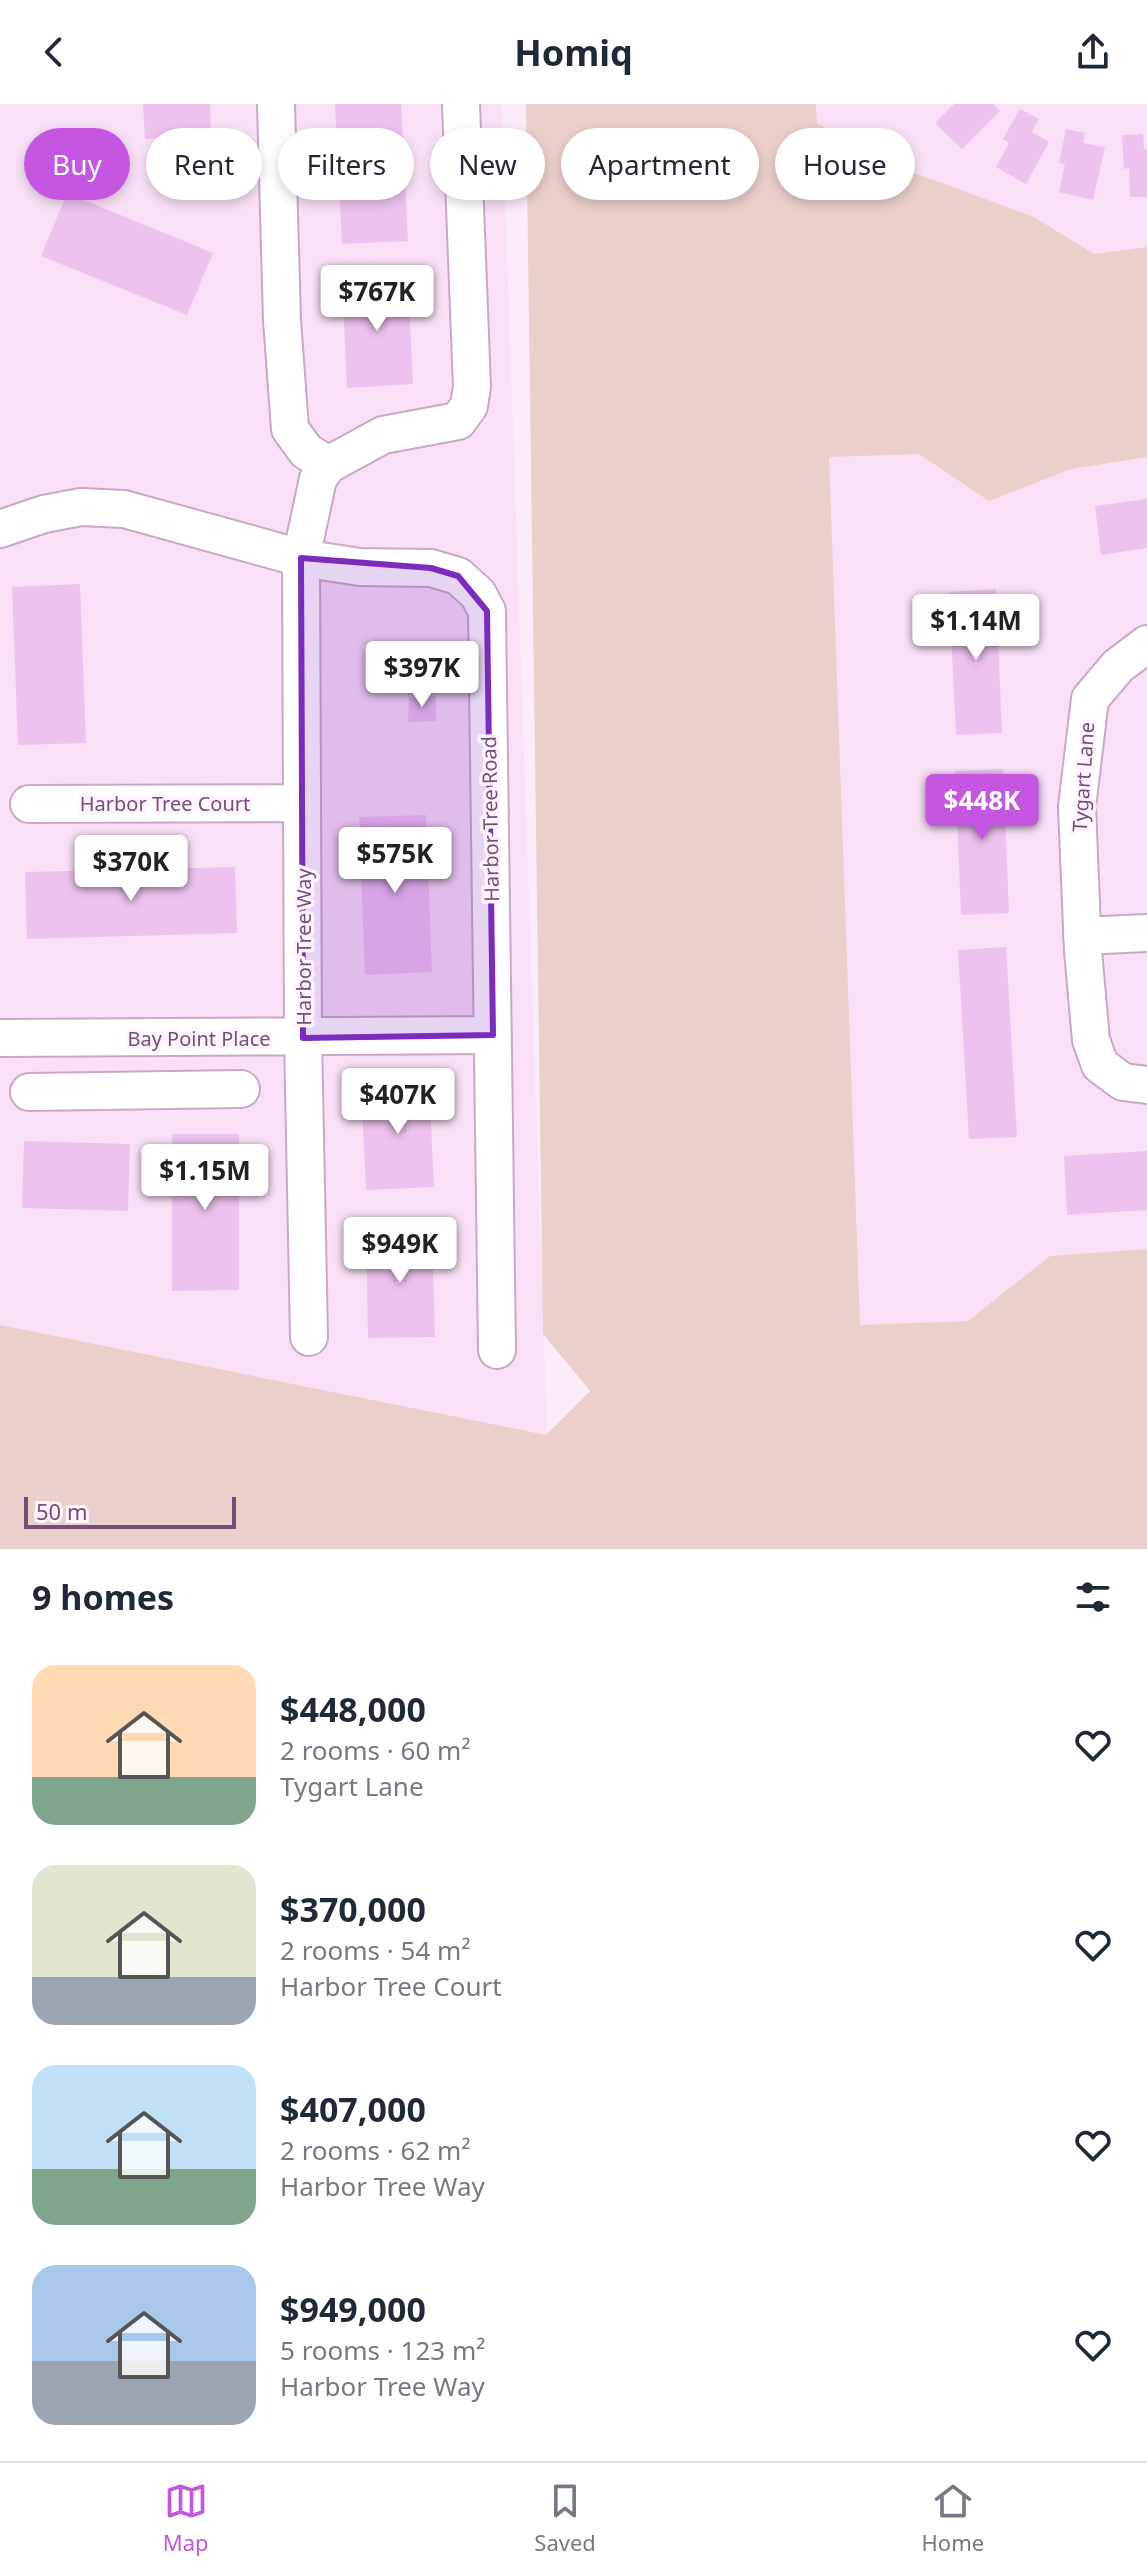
<!DOCTYPE html>
<meta charset="utf-8">
<style>
:root{--surface:#fff;--page:#f6f6f7;--text:#1f2937;--muted:#747a83;--line:#e0e1e3;--accent:#c456e2}
body{margin:0;font-family:"Noto Sans",sans-serif;background:var(--page);color:var(--text);height:100vh;display:flex;flex-direction:column;font-size:30px;white-space:nowrap}
*{box-sizing:border-box;margin:0}
p{font-size:26px;color:var(--muted)}
.icon{flex:none;width:44px;height:44px;fill:none;stroke:currentColor;stroke-width:2;stroke-linecap:round;stroke-linejoin:round}
.map{position:relative;height:1445px;overflow:hidden}
.side{display:flex;flex-direction:column;background:var(--surface);flex:1}
.side>*{flex:none}
.banner{position:absolute;left:24px;top:24px;width:1100px;height:72px;display:flex;gap:16px}
.scale{position:absolute;left:24px;bottom:20px;width:212px;box-sizing:border-box;padding-left:8px;border:4px solid #754e78;border-top:0;font-size:22px;line-height:28px;white-space:nowrap;color:#754e78;-webkit-text-stroke:6px #fff3fd;paint-order:stroke}
.price{position:absolute;translate:-50% -68px;padding:0 18px;border-radius:8px;background:#fff;color:#222;font-size:26px;line-height:52px;filter:drop-shadow(0 2px 4px #0008)}
.price::after{content:'';position:absolute;left:50%;top:48px;width:24px;height:18px;margin-left:-12px;background:inherit;clip-path:polygon(0 0,100% 0,50% 100%)}
.price.active{background:var(--accent);color:#fff}
ul{padding:0;list-style:none}
li{display:flex;align-items:center;gap:24px;height:200px;padding:0 32px}
li span{display:grid;place-items:center;flex:none;width:224px;height:160px;border-radius:24px;color:#555}
li>.icon{margin-inline-start:auto}
span .icon{width:96px;height:96px;fill:#fffc;stroke-width:1}
li b{font-size:34px}
h2{display:flex;justify-content:space-between;align-items:center;height:96px;padding:0 32px;font-size:34px}
.pill{padding:0 28px;border-radius:36px;background:var(--surface);box-shadow:0 4px 12px #0003;font-size:28px;line-height:72px}
.pill.active{background:var(--accent);color:#fff}
header{display:flex;justify-content:space-between;align-items:center;height:104px;padding:0 32px;background:var(--surface);font-size:36px;font-weight:700}
.tab-bar{display:flex;justify-content:space-around;align-items:center;height:112px;border-top:2px solid var(--line);background:var(--surface);font-size:22px;color:var(--muted)}
.tab-bar a{display:grid;justify-items:center;gap:4px}
.tab-bar .active{color:var(--accent)}
.map>svg:first-child{display:block}
</style>
<header><svg class="icon" aria-label="back" viewBox="0 0 24 24"><path d="M15 5l-7 7 7 7"/></svg>Homiq<svg class="icon" aria-label="share" viewBox="0 0 24 24"><path d="M12 15V3M7 8l5-5 5 5M5 13v7h14v-7"/></svg></header>
<div class="map">
<svg width="1147" height="1445" viewBox="0 0 1147 1445">
<rect width="100%" height="100%" fill="#fcecf9"/>
<path fill="#f9e0f6" d="M0,0H502L547,1331L0,1231Z
M816,0H1147V1145L1050,1152L968,1217L860,1221Z"/>
<path fill="#ebcfca" d="M526,0H816L817,19L895,62L1032,112L1094,150L1147,143V353L1071,365L989,397L919,350L829,353L860,1221L968,1217L1050,1152L1147,1145V1445H0V1221L546,1331L590,1287L543,1230Z"/>
<path fill="#eec2ef" d="M143,0H210L211,32L145,35Z
M335,0H401L408,137L342,140Z
M954,0H993L1000,7L962,45L935,19Z
M1020,5L1039,15L1032,28L1049,38L1026,80L996,63L1009,39L1003,35Z
M1066,25L1085,29L1083,39L1105,43L1093,96L1059,88L1065,60L1059,59Z
M1143,30L1144,45H1147V93H1130L1129,64L1124,65L1122,31Z
M67,89L213,149L187,211L41,152Z
M408,174L413,280L347,284L342,177Z
M1147,395V444L1101,451L1095,402Z
M80,480L86,639L18,641L12,483Z
M996,485L1002,629L956,631L949,488Z
M436,592V617L408,618L409,594Z
M1003,665L1009,809L961,811L955,667Z
M426,711L432,868L365,871L359,713Z
M235,763L237,829L27,835L25,768Z
M1006,843L1017,1033L969,1035L958,846Z
M429,978L434,1083L366,1086L361,981Z
M172,1030H239V1186L172,1187Z
M24,1037L130,1040L128,1107L22,1104Z
M1147,1047V1106L1067,1111L1064,1052Z
M432,1127L435,1233L368,1234L366,1128Z"/>
<g fill="none" stroke-linecap="round" stroke-linejoin="round">
<g stroke="#c7a9c7" stroke-width="40">
<path id="minor" d="M276,0L282,216L290,325L306,347L328,361L383,331L458,317L469,302L472,283L461,0
M0,425L44,410L81,403L124,405L301,454L360,463L431,464L458,472L478,490L487,507L497,1246
M1147,540L1118,562L1090,595L1077,703L1083,847L1091,936L1100,961L1123,978L1147,981
M29,700L302,699
M1082,832L1147,829
M0,934L493,931
M29,988L241,985
M309,1233L303,934L301,454L318,375L328,361"/>
</g>
<use href="#minor" stroke="#fff" stroke-width="36"/>
</g>
<path fill="#7b2cbf" fill-opacity="0.2" stroke="#7b2cbf" stroke-width="6" stroke-linejoin="round" d="M301,454L431,464L458,472L487,507L493,931L303,934Z"/>
<g text-anchor="middle" dominant-baseline="central" stroke-width="7" stroke-linejoin="round" paint-order="stroke">
<g font-size="20" fill="#754e78" stroke="#fff3fd">
<text transform="translate(1083 673) rotate(-86)">Tygart Lane</text>
<text x="165" y="699">Harbor Tree Court</text>
<text transform="translate(490 715) rotate(-91)">Harbor Tree Road</text>
<text transform="translate(303 843) rotate(-90)">Harbor Tree Way</text>
<text x="199" y="934">Bay Point Place</text>
</g>
</g>
</svg>
<div class="scale">50 m</div>
<b class="price" style="left:377px;top:229px">$767K</b>
<b class="price" style="left:976px;top:558px">$1.14M</b>
<b class="price" style="left:422px;top:605px">$397K</b>
<b class="price active" style="left:982px;top:738px">$448K</b>
<b class="price" style="left:395px;top:791px">$575K</b>
<b class="price" style="left:131px;top:799px">$370K</b>
<b class="price" style="left:398px;top:1032px">$407K</b>
<b class="price" style="left:205px;top:1108px">$1.15M</b>
<b class="price" style="left:400px;top:1181px">$949K</b>
<div class="banner">
<a class="pill active">Buy</a>
<a class="pill">Rent</a>
<a class="pill">Filters</a>
<a class="pill">New</a>
<a class="pill">Apartment</a>
<a class="pill">House</a>
</div>
</div>
<section class="side">
<h2>9 homes<svg class="icon" aria-label="filters" viewBox="0 0 24 24"><path d="M4 7h16M4 17h16"/><circle cx="9" cy="7" r="2"/><circle cx="15" cy="17" r="2"/></svg></h2>
<ul>
<li><span style="background:linear-gradient(#ffd9b3 70%,#7fa58c 0)"><svg class="icon" aria-label="home" viewBox="0 0 24 24"><path d="M3 11l9-7 9 7M6 9v11h12V9"/></svg></span><div><b>$448,000</b><p>2 rooms · 60 m²</p><p>Tygart Lane</p></div><svg class="icon" aria-label="heart" viewBox="0 0 24 24"><path d="M12 20l-8-8c-3-5 5-10 8-4 3-6 11-1 8 4z"/></svg></li>
<li><span style="background:linear-gradient(#dfe7d0 70%,#9aa5b1 0)"><svg class="icon" aria-label="home" viewBox="0 0 24 24"><path d="M3 11l9-7 9 7M6 9v11h12V9"/></svg></span><div><b>$370,000</b><p>2 rooms · 54 m²</p><p>Harbor Tree Court</p></div><svg class="icon" aria-label="heart" viewBox="0 0 24 24"><path d="M12 20l-8-8c-3-5 5-10 8-4 3-6 11-1 8 4z"/></svg></li>
<li><span style="background:linear-gradient(#bfe0f5 65%,#7fa58c 0)"><svg class="icon" aria-label="home" viewBox="0 0 24 24"><path d="M3 11l9-7 9 7M6 9v11h12V9"/></svg></span><div><b>$407,000</b><p>2 rooms · 62 m²</p><p>Harbor Tree Way</p></div><svg class="icon" aria-label="heart" viewBox="0 0 24 24"><path d="M12 20l-8-8c-3-5 5-10 8-4 3-6 11-1 8 4z"/></svg></li>
<li><span style="background:linear-gradient(#a9c7e8 60%,#9aa5b1 0)"><svg class="icon" aria-label="home" viewBox="0 0 24 24"><path d="M3 11l9-7 9 7M6 9v11h12V9"/></svg></span><div><b>$949,000</b><p>5 rooms · 123 m²</p><p>Harbor Tree Way</p></div><svg class="icon" aria-label="heart" viewBox="0 0 24 24"><path d="M12 20l-8-8c-3-5 5-10 8-4 3-6 11-1 8 4z"/></svg></li>
</ul>
</section>
<nav class="tab-bar">
<a class="active"><svg class="icon" aria-label="map" viewBox="0 0 24 24"><path d="M3 6l6-2 6 2 6-2v14l-6 2-6-2-6 2zM9 4v14M15 6v14"/></svg>Map</a>
<a><svg class="icon" aria-label="saved" viewBox="0 0 24 24"><path d="M7 4h10v16l-5-4-5 4z"/></svg>Saved</a>
<a><svg class="icon" aria-label="home" viewBox="0 0 24 24"><path d="M3 11l9-7 9 7M6 9v11h12V9"/></svg>Home</a>
</nav>
